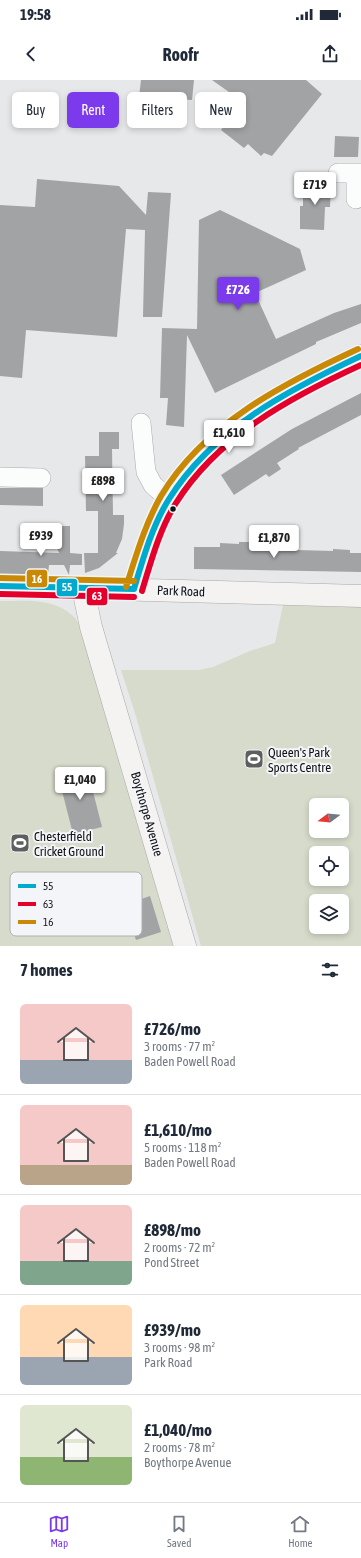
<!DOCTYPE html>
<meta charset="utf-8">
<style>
:root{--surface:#fff;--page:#f6f6f7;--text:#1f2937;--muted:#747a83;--line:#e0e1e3;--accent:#7c3aed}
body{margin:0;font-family:"Asap Condensed",sans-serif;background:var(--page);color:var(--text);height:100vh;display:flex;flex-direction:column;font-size:15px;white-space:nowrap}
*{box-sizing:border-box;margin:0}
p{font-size:13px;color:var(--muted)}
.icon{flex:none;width:22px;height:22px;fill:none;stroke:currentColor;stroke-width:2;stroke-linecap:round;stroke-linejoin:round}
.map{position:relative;height:866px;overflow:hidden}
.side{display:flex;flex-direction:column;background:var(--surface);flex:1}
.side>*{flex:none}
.top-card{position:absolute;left:12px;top:12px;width:337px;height:36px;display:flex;gap:8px}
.needle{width:26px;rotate:254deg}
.buttons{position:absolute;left:309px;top:718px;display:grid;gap:8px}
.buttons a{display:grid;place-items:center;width:40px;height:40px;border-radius:6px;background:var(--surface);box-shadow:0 2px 6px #0003;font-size:20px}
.price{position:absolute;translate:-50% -34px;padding:0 9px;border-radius:4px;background:#fff;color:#222;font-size:13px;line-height:26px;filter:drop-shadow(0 1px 2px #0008)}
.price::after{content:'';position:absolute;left:50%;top:24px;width:12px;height:9px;margin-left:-6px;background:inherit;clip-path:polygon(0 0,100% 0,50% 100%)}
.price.current{background:var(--accent);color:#fff}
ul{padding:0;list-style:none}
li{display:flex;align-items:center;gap:12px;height:100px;padding:0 20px}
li+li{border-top:1px solid var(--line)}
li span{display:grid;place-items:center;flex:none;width:112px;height:80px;border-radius:6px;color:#555}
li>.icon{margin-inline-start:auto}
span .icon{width:48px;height:48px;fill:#fffc;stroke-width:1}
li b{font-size:17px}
h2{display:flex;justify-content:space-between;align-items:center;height:48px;padding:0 20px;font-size:17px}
.tag{padding:0 14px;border-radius:6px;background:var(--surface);box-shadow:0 2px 6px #0003;font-size:14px;line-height:36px}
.tag.current{background:var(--accent);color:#fff}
.status{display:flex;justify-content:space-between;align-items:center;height:28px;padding:0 20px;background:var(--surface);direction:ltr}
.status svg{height:11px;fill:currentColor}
header{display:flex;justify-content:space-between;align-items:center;height:52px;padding:0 20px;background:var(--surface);font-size:18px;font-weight:700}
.dock{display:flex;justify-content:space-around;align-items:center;height:56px;border-top:1px solid var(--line);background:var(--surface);font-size:11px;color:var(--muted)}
.dock a{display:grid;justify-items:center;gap:2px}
.dock .current{color:var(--accent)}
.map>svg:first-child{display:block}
</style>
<div class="status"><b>19:58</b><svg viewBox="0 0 49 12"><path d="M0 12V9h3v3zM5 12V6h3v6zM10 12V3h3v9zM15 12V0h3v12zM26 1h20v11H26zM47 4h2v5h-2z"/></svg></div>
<header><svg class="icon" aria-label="back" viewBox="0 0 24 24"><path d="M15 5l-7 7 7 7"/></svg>Roofr<svg class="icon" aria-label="share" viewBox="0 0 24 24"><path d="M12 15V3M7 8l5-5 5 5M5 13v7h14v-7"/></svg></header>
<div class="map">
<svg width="361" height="866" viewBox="0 0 361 866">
<rect width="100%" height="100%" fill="#e7e8e9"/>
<path fill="#d7dbcb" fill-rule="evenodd" d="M0,521C26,521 55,517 75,538C80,544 83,553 87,560L174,866H0Z
M283,525L361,527V866H201L135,633L121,590H199L213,587L250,571L275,563ZM316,725H342V751H316ZM316,773H342V799H316ZM316,821H342V847H316Z"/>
<path fill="#a2a3a4" d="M141,0H194L192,20L139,17Z
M212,0H306L322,14L272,76L264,73L261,76L248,64L244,68L221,50L243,22Z
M335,56L359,57L358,77H334Z
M37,99L119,106L146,135L148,112L171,113L162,237H143L145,150L126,149L117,257L26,250L22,298L0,296V125L35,127Z
M308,103H331L330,127H325L324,150L300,149V126H303V113H308Z
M220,130L300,169L306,190L255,213L276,259L334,233L361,224V243L316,262V264L215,313L187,255L184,347L166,345L168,318H160L162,248L197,249L199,140Z
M361,313V335L298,368L299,369L277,383L281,389L269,397L266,394L234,415L221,395L292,349Z
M99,352H119V369H112L113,435H124V444L122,459L116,473H118L99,488L85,493L84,473H98V431H86L85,376H99Z
M0,408H43V426L0,425Z
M54,446H70V473L82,474V485H70L69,495L64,485H49L48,495L0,494V471L59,473L53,457Z
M239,462H259V469L333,471V469L350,470V473H361V492L194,489V467H220V463L239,464Z
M87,688L102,747L73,754L58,695Z
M150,816L161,852L136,860L124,825Z"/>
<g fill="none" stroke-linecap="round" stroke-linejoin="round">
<g stroke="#a8a9aa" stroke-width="20">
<path id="street" d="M338,93H361
M356,119V93
M141,343L146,392L153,405L169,419
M0,397L41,398"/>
</g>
<g stroke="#a8a9aa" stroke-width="23">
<path id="secondary" d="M0,506L361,516
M83,509L91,547L185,866
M134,509C143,479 153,446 169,419C211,350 290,308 361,276"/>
</g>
<use href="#street" stroke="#fbfcfc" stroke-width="19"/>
<use href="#secondary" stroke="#f4f3f1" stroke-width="22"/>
<g stroke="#f3f5f8" stroke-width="9">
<path id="bus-1" d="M0,506L134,509
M134,509C143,479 152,446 169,419C213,349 288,310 361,276"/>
</g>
<g stroke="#f3f5f8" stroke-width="9">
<path id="bus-2" d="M142,511C151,482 159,450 176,423C218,356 291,317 361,285
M0,514L134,517"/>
</g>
<g stroke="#f3f5f8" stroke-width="9">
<path id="bus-3" d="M0,498L134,501
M126,507C136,476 145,444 161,416C204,344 284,303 358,269"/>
</g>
<use href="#bus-1" stroke="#00a9ce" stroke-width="6"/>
<use href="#bus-2" stroke="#e4002b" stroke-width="6"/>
<use href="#bus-3" stroke="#c98904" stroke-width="6"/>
</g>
<defs>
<g id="stadium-square" transform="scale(1)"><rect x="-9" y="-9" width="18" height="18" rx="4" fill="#5d5e5f" stroke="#f3f5f8"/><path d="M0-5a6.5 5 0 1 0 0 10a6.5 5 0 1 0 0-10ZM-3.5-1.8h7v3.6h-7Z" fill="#fff"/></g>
</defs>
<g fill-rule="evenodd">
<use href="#stadium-square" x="254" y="679"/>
<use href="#stadium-square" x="20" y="763"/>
</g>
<circle fill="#131314" stroke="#f3f5f8" stroke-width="1.5" cx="173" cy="429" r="3.5"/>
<g text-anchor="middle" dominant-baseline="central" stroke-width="4" stroke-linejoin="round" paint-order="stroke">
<g font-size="13" fill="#131314" stroke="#f3f5f8">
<text transform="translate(181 511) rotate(2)">Park Road</text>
<text transform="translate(147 734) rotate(74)">Boythorpe Avenue</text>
</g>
<g font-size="13" fill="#131314" stroke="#f3f5f8" text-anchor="start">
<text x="268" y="672">Queen's Park<tspan x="268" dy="15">Sports Centre</tspan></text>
<text x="34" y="756">Chesterfield<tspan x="34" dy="15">Cricket Ground</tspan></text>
</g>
</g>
<rect x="10" y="792" width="132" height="64" rx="6" fill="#f3f5f8" stroke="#b0b1b4" stroke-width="1"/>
<rect x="18" y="804" width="18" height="4" fill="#00a9ce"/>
<rect x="18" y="822" width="18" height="4" fill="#e4002b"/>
<rect x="18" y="840" width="18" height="4" fill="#c98904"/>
<g font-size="11" fill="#131314">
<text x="43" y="810">55</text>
<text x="43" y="828">63</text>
<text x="43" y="846">16</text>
</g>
<g stroke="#f3f5f8" stroke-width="1.5">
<rect x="26" y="489" width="22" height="19" rx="4" fill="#c98904"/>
<rect x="56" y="498" width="22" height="19" rx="4" fill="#00a9ce"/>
<rect x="86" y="507" width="22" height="19" rx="4" fill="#e4002b"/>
</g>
<g font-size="11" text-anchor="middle" font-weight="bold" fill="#fff">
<text x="37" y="503">16</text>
<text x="67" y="511">55</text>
<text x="97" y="520">63</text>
</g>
</svg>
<div class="buttons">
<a><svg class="needle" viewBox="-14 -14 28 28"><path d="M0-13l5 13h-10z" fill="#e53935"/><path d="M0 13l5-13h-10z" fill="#747a83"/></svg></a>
<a><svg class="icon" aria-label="locate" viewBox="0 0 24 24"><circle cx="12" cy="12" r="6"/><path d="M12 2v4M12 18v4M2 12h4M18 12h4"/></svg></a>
<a><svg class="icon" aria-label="layers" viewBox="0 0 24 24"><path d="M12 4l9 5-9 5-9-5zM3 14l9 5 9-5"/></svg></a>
</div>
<b class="price" style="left:315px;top:126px">£719</b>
<b class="price current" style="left:238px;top:231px">£726</b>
<b class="price" style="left:229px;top:374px">£1,610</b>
<b class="price" style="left:103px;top:422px">£898</b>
<b class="price" style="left:41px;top:477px">£939</b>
<b class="price" style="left:274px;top:479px">£1,870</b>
<b class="price" style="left:80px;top:721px">£1,040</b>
<div class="top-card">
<a class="tag">Buy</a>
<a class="tag current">Rent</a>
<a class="tag">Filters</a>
<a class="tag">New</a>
</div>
</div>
<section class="side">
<h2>7 homes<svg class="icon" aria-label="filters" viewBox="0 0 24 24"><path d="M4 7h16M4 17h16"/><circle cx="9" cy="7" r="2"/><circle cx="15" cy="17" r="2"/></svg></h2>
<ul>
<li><span style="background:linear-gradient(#f6c9c9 70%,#9aa5b1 0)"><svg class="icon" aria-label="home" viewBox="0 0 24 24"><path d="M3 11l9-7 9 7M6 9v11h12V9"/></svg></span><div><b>£726/mo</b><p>3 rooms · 77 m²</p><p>Baden Powell Road</p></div></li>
<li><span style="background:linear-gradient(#f6c9c9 75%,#b9a48a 0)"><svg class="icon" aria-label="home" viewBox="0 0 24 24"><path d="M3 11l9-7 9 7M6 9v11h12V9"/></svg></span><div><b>£1,610/mo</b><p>5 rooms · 118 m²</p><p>Baden Powell Road</p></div></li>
<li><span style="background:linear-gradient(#f6c9c9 70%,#7fa58c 0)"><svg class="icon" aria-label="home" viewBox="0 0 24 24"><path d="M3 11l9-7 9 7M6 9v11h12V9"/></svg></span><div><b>£898/mo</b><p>2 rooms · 72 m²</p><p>Pond Street</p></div></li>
<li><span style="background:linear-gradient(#ffd9b3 65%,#9aa5b1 0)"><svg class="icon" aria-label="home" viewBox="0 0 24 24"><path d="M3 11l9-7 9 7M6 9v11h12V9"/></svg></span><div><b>£939/mo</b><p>3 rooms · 98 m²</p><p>Park Road</p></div></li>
<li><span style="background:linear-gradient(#dfe7d0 65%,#8fb573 0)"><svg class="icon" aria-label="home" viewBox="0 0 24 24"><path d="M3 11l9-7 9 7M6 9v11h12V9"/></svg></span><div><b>£1,040/mo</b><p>2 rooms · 78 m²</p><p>Boythorpe Avenue</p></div></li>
</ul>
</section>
<nav class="dock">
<a class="current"><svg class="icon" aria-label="map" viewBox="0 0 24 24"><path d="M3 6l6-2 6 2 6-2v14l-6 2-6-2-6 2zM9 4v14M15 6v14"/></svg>Map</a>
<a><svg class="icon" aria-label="saved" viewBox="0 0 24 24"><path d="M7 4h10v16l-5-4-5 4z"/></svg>Saved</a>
<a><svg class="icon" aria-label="home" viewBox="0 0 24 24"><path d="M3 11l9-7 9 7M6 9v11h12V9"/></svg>Home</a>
</nav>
